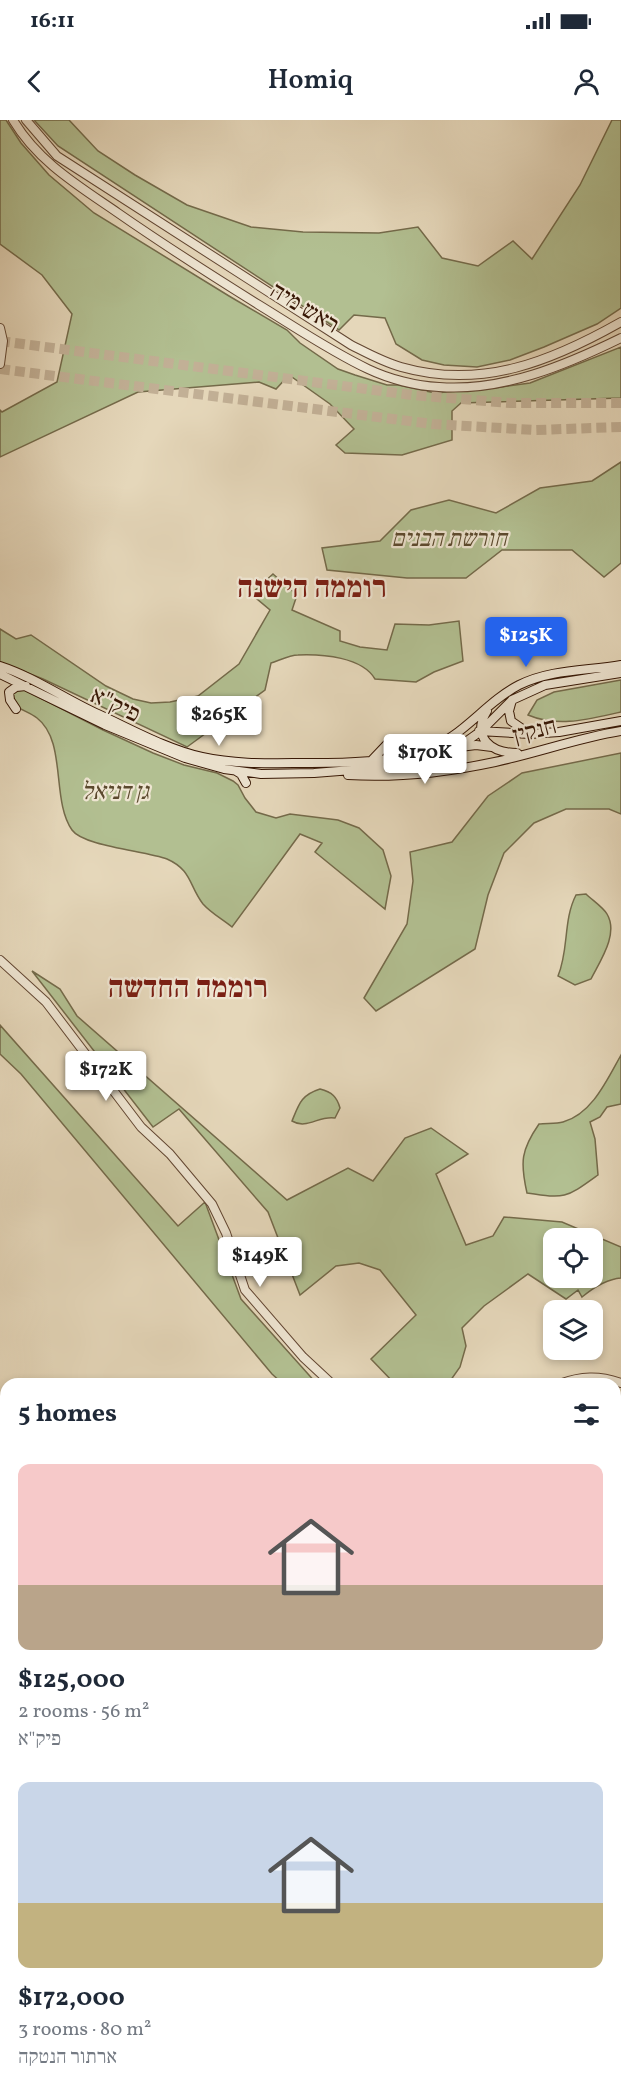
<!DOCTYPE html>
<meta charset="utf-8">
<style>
:root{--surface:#fff;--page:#f6f6f7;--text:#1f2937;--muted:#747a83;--accent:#2563eb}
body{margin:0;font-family:Vollkorn,"Frank Ruhl Libre",serif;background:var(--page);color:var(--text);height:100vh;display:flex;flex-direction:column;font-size:22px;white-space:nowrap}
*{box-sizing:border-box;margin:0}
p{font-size:20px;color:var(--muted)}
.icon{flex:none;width:33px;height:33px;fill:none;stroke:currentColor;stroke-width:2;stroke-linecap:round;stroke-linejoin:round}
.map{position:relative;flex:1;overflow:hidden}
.panel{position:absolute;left:0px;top:1258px;width:621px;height:722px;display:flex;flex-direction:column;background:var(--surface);border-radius:18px 18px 0 0;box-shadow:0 3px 9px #0003}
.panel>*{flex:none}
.controls{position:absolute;left:543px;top:1108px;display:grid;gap:12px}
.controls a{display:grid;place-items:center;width:60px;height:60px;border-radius:12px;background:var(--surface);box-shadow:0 3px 9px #0003;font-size:30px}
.price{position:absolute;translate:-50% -51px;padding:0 14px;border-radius:6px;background:#fff;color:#222;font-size:20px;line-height:39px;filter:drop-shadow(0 2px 3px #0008)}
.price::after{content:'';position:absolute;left:50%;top:36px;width:18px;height:14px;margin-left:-9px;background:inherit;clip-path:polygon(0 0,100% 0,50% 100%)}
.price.active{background:var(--accent);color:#fff}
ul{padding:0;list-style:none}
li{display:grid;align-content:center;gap:12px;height:318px;padding:0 18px}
li span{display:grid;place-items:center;height:186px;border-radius:12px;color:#555}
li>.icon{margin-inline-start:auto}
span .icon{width:108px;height:108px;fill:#fffc;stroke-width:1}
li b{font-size:26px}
h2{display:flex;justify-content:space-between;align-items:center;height:72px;padding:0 18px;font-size:26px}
.status{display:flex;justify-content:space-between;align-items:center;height:42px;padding:0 30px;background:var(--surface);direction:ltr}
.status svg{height:16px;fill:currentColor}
header{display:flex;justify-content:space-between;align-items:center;height:78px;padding:0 18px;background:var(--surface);font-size:27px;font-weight:600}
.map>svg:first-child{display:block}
</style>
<div class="status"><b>16:11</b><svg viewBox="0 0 49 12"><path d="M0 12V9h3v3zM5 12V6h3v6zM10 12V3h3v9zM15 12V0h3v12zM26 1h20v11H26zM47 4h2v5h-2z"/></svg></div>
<header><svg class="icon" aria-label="back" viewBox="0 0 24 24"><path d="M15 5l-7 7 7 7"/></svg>Homiq<svg class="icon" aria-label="person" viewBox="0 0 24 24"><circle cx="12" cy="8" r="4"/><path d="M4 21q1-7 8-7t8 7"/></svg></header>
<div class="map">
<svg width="621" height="1979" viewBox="0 0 621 1979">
<rect width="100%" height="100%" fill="#e5d7ba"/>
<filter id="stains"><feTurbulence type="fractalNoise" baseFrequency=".00333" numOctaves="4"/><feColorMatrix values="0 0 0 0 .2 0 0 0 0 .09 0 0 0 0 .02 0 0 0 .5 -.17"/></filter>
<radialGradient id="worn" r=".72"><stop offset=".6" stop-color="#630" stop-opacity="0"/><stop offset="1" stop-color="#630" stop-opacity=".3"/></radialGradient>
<path fill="#b2bf91" stroke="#746a4a" stroke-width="1.5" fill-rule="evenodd" d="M0,0H6L21,23L49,55L94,93L229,176L287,210L300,223L338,249L355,255L387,265H398L435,273L494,268L530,263L621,227V278L461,283L452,291V320L402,335L345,333L336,325L354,309L330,284L289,255L276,269L259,262L138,272L0,337V290L2,292L57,262L72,194L42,155L0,124Z
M34,0H69L98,31L135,55L187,85L251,107L303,112L379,113L418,107L442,138L478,146L513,121L532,139L580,65L612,0H621V188L597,204L544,227L510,240L477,247L444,245L422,240L396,224L385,198L354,195L339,210L58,26Z
M621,342V443L604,457L572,430H502L466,458H407L327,450L322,428L380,421L411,390L449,380L496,393L540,368L592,361Z
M273,454L297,475L292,490L340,511V521L360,527L387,530L395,504L429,505L459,501L463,541L434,552L416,562L375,559C362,537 323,534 298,535C290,535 280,540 271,543L265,570L187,627L43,559L0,542V509L16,519L31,515L106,566L133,579L151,583L170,582L198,576L239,544L270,490L251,474Z
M621,560V592C589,599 559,608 528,595L537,580L554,572Z
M25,570L103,610L153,633L184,645L217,653L233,661L238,665L245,678L256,692L276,698L290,694L338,700L359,708L383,730L391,756L385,789L315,732L322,723L300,714L232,807C222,799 211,793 203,784C189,766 192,750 167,739C145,731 83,726 72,710C51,680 67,621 37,598C32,594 24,591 17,587L12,574L14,571Z
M621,633V694L609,689H566L534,703L504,733L488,775L475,829L376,891L364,878L407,804L413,761L410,732L452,722L488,676L522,653Z
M586,774C592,780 603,787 607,794C619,814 600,841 591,859L575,865L558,856C569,830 563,800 576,775Z
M32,851L60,869L77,896L287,1080L348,1048L373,1061L405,1018L431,1008L468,1034L436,1054L466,1125L493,1116L504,1097L562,1102L621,1127V1158C607,1159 593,1168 582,1177L578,1170L566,1179L528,1154L484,1186L462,1208L466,1226L460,1247L448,1264H395L371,1239L416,1195L380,1150L359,1143L336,1146L300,1175L268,1092L179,989L153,1007ZM554,1119H592V1158H554Z
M0,905L178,1106L205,1082L241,1179L317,1264H283L272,1254L21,954L0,934Z
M621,935V984L607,987L600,997L590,1002L595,1019L598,1055C566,1078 566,1079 527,1073C520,1042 521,1030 539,1004C546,1003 556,1004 563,1002C592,994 607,960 621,935Z
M320,969C332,972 337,977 340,988L335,998C319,995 307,1010 292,1001C299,984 301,975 320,969Z
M6,1935V1974H601L602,1979H0V1946Z"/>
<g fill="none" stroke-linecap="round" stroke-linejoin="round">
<path stroke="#737772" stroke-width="1.5" d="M24,1979L26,1974
M491,1979L498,1974"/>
<path stroke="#c2b096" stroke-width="10" stroke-dasharray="10 5" stroke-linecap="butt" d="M0,221L412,275L510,283H621
M0,249L432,304L536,310L621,307"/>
<g stroke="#624632" stroke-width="10">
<path id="tertiary" d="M13,0C38,42 79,66 118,93C164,125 211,155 259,185C295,207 330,231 368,249C389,259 416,266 439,267C502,272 566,245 621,218
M26,0L57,36L351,225C367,233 383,242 401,247C482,270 552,241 621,202
M0,208L3,221L0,244
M0,840L46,882L141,1007L170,1034L212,1084L226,1113L245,1170L303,1237L332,1264
M559,1264C581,1256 599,1255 621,1263
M615,1431L621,1433"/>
</g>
<g stroke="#361604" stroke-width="10">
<path id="secondary" d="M0,546C34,557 65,579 98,594C131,609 166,629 202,637C238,645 275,643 311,643C346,643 390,642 423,631C462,619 484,583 519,565C551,549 587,551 621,545
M0,554L105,605L185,638L224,649L261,654L314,653L403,646L425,642L437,638L467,621L481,611L512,580L545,565L621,553
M512,580L509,591L511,601L527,612
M16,589L10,580L9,572L16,567L26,566
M487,591C471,617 491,633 517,633
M479,611L530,614L559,612L621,601
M398,619L408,631L417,632
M460,627L476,625L492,627
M372,640L392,619
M236,651L241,654L246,663
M348,655C396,658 448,652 495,642C537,633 578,618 621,611"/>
</g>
<g stroke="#361604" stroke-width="11">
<path id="primary" d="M0,1342L6,1346
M0,1353L6,1360
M0,1427L6,1423
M6,1438L3,1455L6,1462
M615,1761L621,1767
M615,1775L621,1780
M615,1786L621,1791"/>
</g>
<use href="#tertiary" stroke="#eee5d2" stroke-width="8"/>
<use href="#secondary" stroke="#eee5d2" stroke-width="8"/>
<use href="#primary" stroke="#e2bc7d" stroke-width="9"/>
</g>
<g text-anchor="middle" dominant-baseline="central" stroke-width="4.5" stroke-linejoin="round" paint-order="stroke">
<g font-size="24" fill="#361604" stroke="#eee5d2">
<text transform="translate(304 189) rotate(31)">ראש מיה</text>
<text transform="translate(115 586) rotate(25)">פיק"א</text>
<text transform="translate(535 612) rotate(-14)">חנקין</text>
</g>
<g font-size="24" font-style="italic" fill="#5b492e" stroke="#eee5d2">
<text x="449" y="420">חורשת הבנים</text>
<text x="115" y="673">גן דניאל</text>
</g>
<g font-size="30" font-weight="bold" fill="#7a1f14" stroke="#eee5d2">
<text x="312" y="469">רוממה הישנה</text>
<text x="188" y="869">רוממה החדשה</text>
</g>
</g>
<rect width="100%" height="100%" filter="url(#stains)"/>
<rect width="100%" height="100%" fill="url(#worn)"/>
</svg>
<div class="controls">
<a><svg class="icon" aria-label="locate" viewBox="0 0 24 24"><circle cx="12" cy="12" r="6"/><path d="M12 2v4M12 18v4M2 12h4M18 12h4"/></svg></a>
<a><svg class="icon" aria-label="layers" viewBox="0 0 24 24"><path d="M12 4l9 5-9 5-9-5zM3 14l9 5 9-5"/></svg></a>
</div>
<b class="price active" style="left:526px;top:548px">$125K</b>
<b class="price" style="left:219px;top:627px">$265K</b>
<b class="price" style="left:425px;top:665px">$170K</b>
<b class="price" style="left:106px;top:982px">$172K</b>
<b class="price" style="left:260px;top:1168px">$149K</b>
<section class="panel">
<h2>5 homes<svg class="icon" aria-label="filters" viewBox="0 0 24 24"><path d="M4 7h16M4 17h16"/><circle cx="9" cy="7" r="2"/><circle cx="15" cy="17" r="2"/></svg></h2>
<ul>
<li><span style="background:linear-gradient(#f6c9c9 65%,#b9a48a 0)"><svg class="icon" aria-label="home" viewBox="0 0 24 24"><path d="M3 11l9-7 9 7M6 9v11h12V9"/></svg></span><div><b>$125,000</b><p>2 rooms · 56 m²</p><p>פיק&quot;א</p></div></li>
<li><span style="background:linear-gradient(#c9d6e8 65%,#c2b280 0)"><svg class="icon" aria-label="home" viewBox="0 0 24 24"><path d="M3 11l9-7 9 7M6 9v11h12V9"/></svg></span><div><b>$172,000</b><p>3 rooms · 80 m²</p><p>ארתור הנטקה</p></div></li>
</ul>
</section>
</div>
